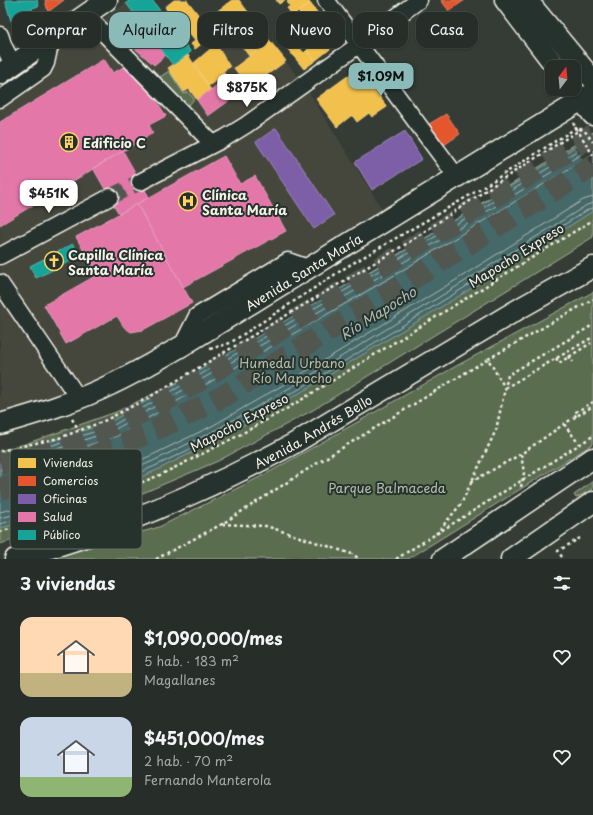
<!DOCTYPE html>
<html lang="es">
<meta charset="utf-8">
<style>
:root{--surface:#272d28;--page:#333934;--text:#f1f3f6;--muted:#a4a8a8;--line:#434945;--accent:#8bbbb9}
body{margin:0;font-family:"Playpen Sans",sans-serif;background:var(--page);color:var(--text);height:100vh;display:flex;flex-direction:column;font-size:15px;white-space:nowrap}
*{box-sizing:border-box;margin:0}
p{font-size:13px;color:var(--muted)}
.icon{flex:none;width:22px;height:22px;fill:none;stroke:currentColor;stroke-width:2;stroke-linecap:round;stroke-linejoin:round}
.map{position:relative;height:559px;overflow:hidden}
.drawer{display:flex;flex-direction:column;background:var(--surface);flex:1}
.drawer>*{flex:none}
.hud{position:absolute;left:12px;top:12px;width:569px;height:36px;display:flex;gap:8px}
.needle{width:26px;rotate:16deg}
.fabs{position:absolute;left:545px;top:60px;display:grid;gap:8px}
.fabs a{display:grid;place-items:center;width:36px;height:36px;border-radius:8px;background:var(--surface);box-shadow:0 1px 3px #0004,0 0 0 1px var(--line);font-size:20px}
.price{position:absolute;translate:-50% -34px;padding:0 9px;border-radius:8px;background:#fff;color:#222;font-size:13px;line-height:26px;filter:drop-shadow(0 1px 2px #0008)}
.price::after{content:'';position:absolute;left:50%;top:24px;width:12px;height:9px;margin-left:-6px;background:inherit;clip-path:polygon(0 0,100% 0,50% 100%)}
.price.selected{background:var(--accent);color:#111}
ul{padding:0;list-style:none}
li{display:flex;align-items:center;gap:12px;height:100px;padding:0 20px}
li span{display:grid;place-items:center;flex:none;width:112px;height:80px;border-radius:12px;color:#555}
li>.icon{margin-inline-start:auto}
span .icon{width:48px;height:48px;fill:#fffc;stroke-width:1}
li b{font-size:17px}
h2{display:flex;justify-content:space-between;align-items:center;height:48px;padding:0 20px;font-size:17px}
.pill{padding:0 14px;border-radius:12px;background:var(--surface);box-shadow:0 1px 3px #0004,0 0 0 1px var(--line);font-size:14px;line-height:36px}
.pill.selected{background:var(--accent);color:#111}
.map>svg:first-child{display:block}
</style>
<div class="map">
<svg width="593" height="559" viewBox="0 0 593 559">
<rect width="100%" height="100%" fill="#343c35"/>
<filter id="ink" filterUnits="userSpaceOnUse"><feTurbulence type="fractalNoise" baseFrequency=".025" numOctaves="2"/><feDisplacementMap in="SourceGraphic" scale="8" xChannelSelector="R" yChannelSelector="G"/><feConvolveMatrix kernelMatrix="1 2 1 2 8 2 1 2 1" color-interpolation-filters="sRGB"/></filter>
<g filter="url(#ink)">
<path fill="#44473e" d="M232,0H239L307,89L382,209L301,262L169,343L96,382L62,397L0,412V90L126,3L173,65L188,55L193,61L226,37L219,27L216,29L208,18Z"/>
<path fill="#5a6d50" stroke="#a7af9c" d="M169,71L184,94L188,92L194,99L189,105L158,83L157,79Z
M593,132V237L313,410L218,461L77,521L0,544V451L25,444L116,412L184,379L258,338L442,228L574,145Z
M593,292V444L408,559H50L159,527L266,474L458,365Z
M593,481V489L576,498L574,495Z"/>
<path fill="#446869" stroke="#8a9f9c" d="M593,136V211L464,293L298,394L219,439L157,470L93,497L23,522L0,528V455L33,447L110,422L385,263Z"/>
<path fill="#343c35" d="M593,136V175L575,148Z"/>
<path fill="#f2c14e" stroke="#f3cf7c" d="M174,0H187L214,35L195,49L191,44L195,41L187,31L184,33L176,22L178,20L171,10L168,12L165,7Z
M232,0H239L270,41L249,56L216,12Z
M276,0H285L279,4Z
M289,0H307L310,3L293,16L287,8L290,6L287,2Z
M310,3L323,20L312,29L309,24L303,29L296,19L301,15L298,12Z
M323,20L339,42L315,61L307,50L312,46L307,40L300,45L296,40Z
M293,37L300,45L299,47L304,53L307,50L315,61L304,69L286,47L290,43L288,41Z
M270,41L286,61L249,88L234,68Z
M216,44L230,67L223,71L225,75L208,86L194,63Z
M188,55L211,90L197,100L189,89L184,92L168,68Z
M360,67L370,80L368,81L387,107L372,117L369,113L357,122L352,115L337,127L316,99Z"/>
<path fill="#e4572e" stroke="#e98566" d="M45,0H64L48,12Z
M441,0H465L449,11Z
M446,114L460,134L444,145L429,124Z"/>
<path fill="#7b5ea7" stroke="#9f8aba" d="M276,128L334,215L314,229L256,142Z
M405,131L422,159L372,190L355,162Z"/>
<path fill="#e377a8" stroke="#e89cbb" d="M147,31L166,55L154,65L130,44Z
M104,59L113,73L132,62L166,116L149,125L153,133L0,225V122Z
M228,77L240,93L208,116L197,100Z
M123,151L149,197L119,214L93,168Z
M224,156L240,184L255,176L286,231L183,287L137,204Z
M137,204L192,303L143,330L131,332L124,327L117,316L66,344L44,305L97,275L76,237Z"/>
<path fill="#17a398" stroke="#59bab0" d="M5,0H37L39,6L32,8V12L25,14V17L22,18L23,20L15,23V20L11,21Z
M131,0H152L191,52L173,65L126,3Z
M73,244L79,257L36,278L30,266Z"/>
<g fill="none" stroke-linecap="round" stroke-linejoin="round">
<path stroke="#aebab5" stroke-width="1" d="M0,459L34,451L112,426L387,266L593,141
M0,464L36,456L114,430L389,271L593,147
M0,470L37,462L117,436L393,276L593,154
M0,512L19,507L88,483L150,456L212,426L290,381L456,280L583,200L593,197
M0,518L21,513L90,488L153,461L214,431L293,386L459,285L587,205L593,203
M0,524L22,518L92,493L155,466L217,436L296,391L462,289L589,209L593,208"/>
<path stroke="#515750" stroke-width="16" stroke-dasharray="16 8" stroke-linecap="butt" d="M110,197L140,182"/>
<path stroke="#515750" stroke-width="22" stroke-dasharray="22 11" stroke-linecap="butt" d="M0,464C62,449 121,424 177,394L593,135
M0,489C77,465 150,434 222,397L593,166"/>
<g stroke="#f4f1e8" stroke-width="19">
<path id="minor" d="M326,0L457,177
M86,15L213,144
M0,35L4,47L13,64
M0,99L43,69L46,63L49,49L56,36
M140,182L225,138L246,125L360,44L419,0
M0,256L110,197
M0,283L79,399
M182,346L197,316L288,261L308,268"/>
</g>
<g stroke="#f4f1e8" stroke-width="23">
<g id="major">
<path d="M505,0L556,67"/>
<path d="M527,0L593,80"/>
<path d="M0,74L107,0"/>
<path d="M573,89L593,115"/>
<path id="s1" d="M0,424C38,413 76,402 112,384C136,373 159,359 182,346L593,93"/>
<path id="s2" d="M15,559C113,531 204,492 293,444L522,307L593,267"/>
<path d="M443,559L593,458"/>
<path d="M511,559L593,502"/>
</g>
</g>
<path stroke="#f4f1e8" stroke-width="2.5" stroke-dasharray="3 3" stroke-linecap="butt" d="M573,123L593,155
M210,349L230,343L348,266L477,191L576,128L584,130L593,142
M569,356L573,362
M556,358L559,363L591,343
M488,359L593,299
M505,388L593,337
M576,417L574,413L593,402
M72,419L79,430
M564,424L579,444
M0,451L59,438L102,422L146,399L406,244L495,184L584,127
M471,482L521,454L564,424L593,406
M521,487L524,473L521,454
M222,524L266,526L352,554L360,559
M0,532L100,499L160,475L232,439L288,408L593,220
M436,534L461,504L496,430L508,375L593,325
M562,557L558,551L580,538
M156,559L222,524L319,462L488,359L505,388
M396,559L593,436"/>
<use href="#minor" stroke="#26332d" stroke-width="16"/>
<use href="#major" stroke="#26332d" stroke-width="20"/>
</g>
</g>
<defs>
<g id="building-ring" transform="scale(1)"><circle r="9.5" fill="#26332d" stroke="#ffd166" stroke-width="1.5"/><path d="M-4-6H4V6H1V3H-1V6H-4ZM-2.5-4.3h1.7v1.8h-1.7ZM.8-4.3h1.7v1.8H.8ZM-2.5-1h1.7V.8h-1.7ZM.8-1h1.7V.8H.8Z" fill="#ffd166"/></g>
<g id="hospital-ring" transform="scale(1)"><circle r="9.5" fill="#26332d" stroke="#ffd166" stroke-width="1.5"/><path d="M-5-5h3v3.5h4V-5h3V5h-3V1.5h-4V5h-3Z" fill="#ffd166"/></g>
<g id="church-ring" transform="scale(1)"><circle r="9.5" fill="#26332d" stroke="#ffd166" stroke-width="1.5"/><path d="M-1.2-6h2.4v3.5h3.3v2.4h-3.3V6h-2.4V-.1h-3.3v-2.4h3.3Z" fill="#ffd166"/></g>
</defs>
<g fill-rule="evenodd">
<use href="#building-ring" x="69" y="142"/>
<use href="#hospital-ring" x="188" y="201"/>
<use href="#church-ring" x="54" y="261"/>
</g>
<g text-anchor="middle" dominant-baseline="central" stroke-width="4" stroke-linejoin="round" paint-order="stroke">
<g font-size="13" font-weight="bold" fill="#f4f1e8" stroke="#26332d" text-anchor="start">
<text x="83" y="142">Edificio C</text>
<text x="202" y="194">Clínica<tspan x="202" dy="15">Santa María</tspan></text>
<text x="68" y="254">Capilla Clínica<tspan x="68" dy="15">Santa María</tspan></text>
</g>
<g font-size="13" fill="#f4f1e8" stroke="#26332d">
<text transform="translate(516 255) rotate(-32)">Mapocho Expreso</text>
<text stroke="none"><textPath href="#s1" startOffset="341">Avenida Santa María</textPath></text>
<text transform="translate(239 422) rotate(-28)">Mapocho Expreso</text>
<text stroke="none"><textPath href="#s2" startOffset="325">Avenida Andrés Bello</textPath></text>
</g>
<g font-size="13" fill="#b6bcab" stroke="#26332d">
<text x="292" y="362">Humedal Urbano<tspan x="292" dy="15">Río Mapocho</tspan></text>
<text x="387" y="487">Parque Balmaceda</text>
</g>
<g font-size="14" font-style="italic" fill="#aebab5" stroke="#26332d">
<text transform="translate(378 313) rotate(-32)">Río Mapocho</text>
</g>
</g>
<rect x="10" y="449" width="132" height="100" rx="6" fill="#26332d" stroke="#646c65" stroke-width="1"/>
<rect x="18" y="458" width="18" height="10" fill="#f2c14e"/>
<rect x="18" y="476" width="18" height="10" fill="#e4572e"/>
<rect x="18" y="494" width="18" height="10" fill="#7b5ea7"/>
<rect x="18" y="512" width="18" height="10" fill="#e377a8"/>
<rect x="18" y="530" width="18" height="10" fill="#17a398"/>
<g font-size="11" fill="#f4f1e8">
<text x="43" y="467">Viviendas</text>
<text x="43" y="485">Comercios</text>
<text x="43" y="503">Oficinas</text>
<text x="43" y="521">Salud</text>
<text x="43" y="539">Público</text>
</g>
</svg>
<div class="fabs">
<a><svg class="needle" viewBox="-14 -14 28 28"><path d="M0-13l5 13h-10z" fill="#e53935"/><path d="M0 13l5-13h-10z" fill="#a4a8a8"/></svg></a>
</div>
<b class="price selected" style="left:381px;top:97px">$1.09M</b>
<b class="price" style="left:247px;top:108px">$875K</b>
<b class="price" style="left:49px;top:214px">$451K</b>
<div class="hud">
<a class="pill">Comprar</a>
<a class="pill selected">Alquilar</a>
<a class="pill">Filtros</a>
<a class="pill">Nuevo</a>
<a class="pill">Piso</a>
<a class="pill">Casa</a>
</div>
</div>
<section class="drawer">
<h2>3 viviendas<svg class="icon" aria-label="filters" viewBox="0 0 24 24"><path d="M4 7h16M4 17h16"/><circle cx="9" cy="7" r="2"/><circle cx="15" cy="17" r="2"/></svg></h2>
<ul>
<li><span style="background:linear-gradient(#ffd9b3 70%,#c2b280 0)"><svg class="icon" aria-label="home" viewBox="0 0 24 24"><path d="M3 11l9-7 9 7M6 9v11h12V9"/></svg></span><div><b>$1,090,000/mes</b><p>5 hab. · 183 m²</p><p>Magallanes</p></div><svg class="icon" aria-label="heart" viewBox="0 0 24 24"><path d="M12 20l-8-8c-3-5 5-10 8-4 3-6 11-1 8 4z"/></svg></li>
<li><span style="background:linear-gradient(#c9d6e8 75%,#8fb573 0)"><svg class="icon" aria-label="home" viewBox="0 0 24 24"><path d="M3 11l9-7 9 7M6 9v11h12V9"/></svg></span><div><b>$451,000/mes</b><p>2 hab. · 70 m²</p><p>Fernando Manterola</p></div><svg class="icon" aria-label="heart" viewBox="0 0 24 24"><path d="M12 20l-8-8c-3-5 5-10 8-4 3-6 11-1 8 4z"/></svg></li>
</ul>
</section>
